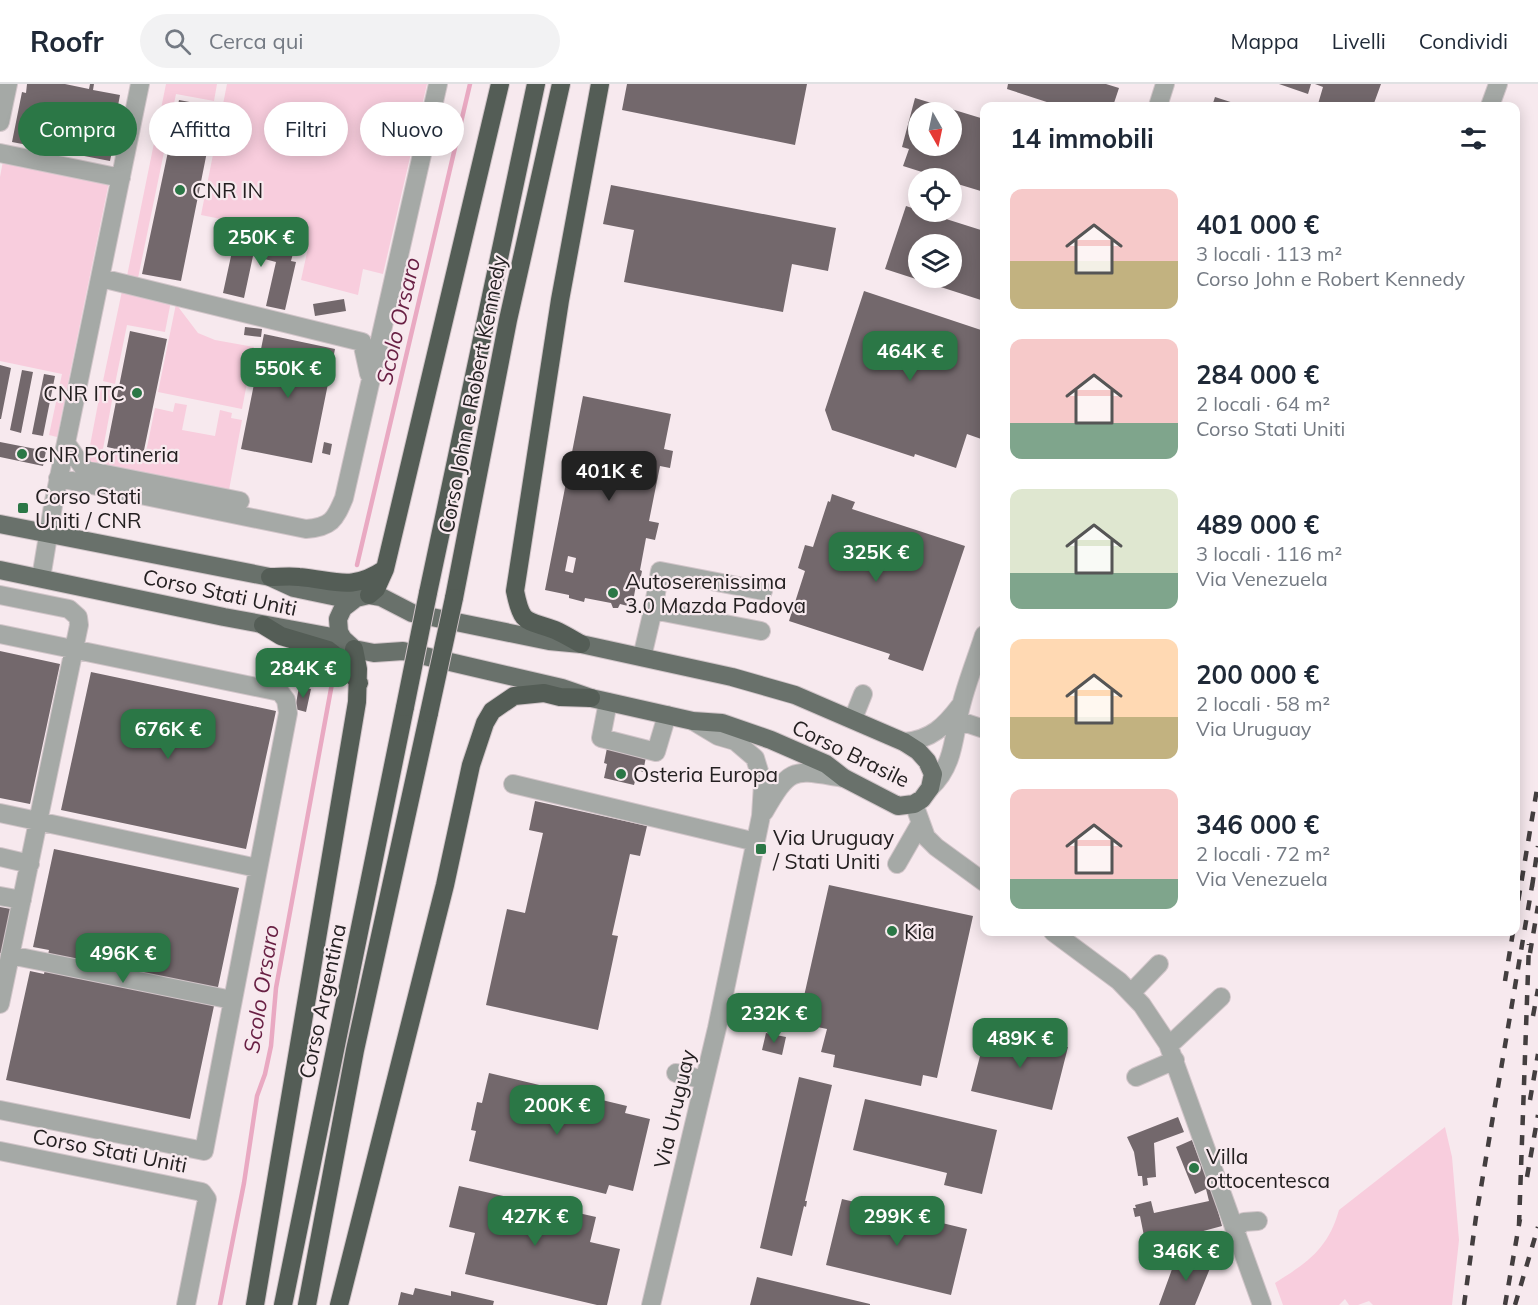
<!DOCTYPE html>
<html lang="it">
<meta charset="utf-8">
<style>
:root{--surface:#fff;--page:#f2f2f3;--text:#1f2937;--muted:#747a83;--line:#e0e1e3;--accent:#2b7746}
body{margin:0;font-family:Mulish,sans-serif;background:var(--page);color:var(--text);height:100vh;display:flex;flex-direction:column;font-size:22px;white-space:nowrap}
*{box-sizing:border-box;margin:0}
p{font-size:20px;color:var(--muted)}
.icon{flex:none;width:33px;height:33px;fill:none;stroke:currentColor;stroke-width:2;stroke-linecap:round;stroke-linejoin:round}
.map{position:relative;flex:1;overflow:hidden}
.panel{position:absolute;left:980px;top:18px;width:540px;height:834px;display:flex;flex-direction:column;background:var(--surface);border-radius:12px;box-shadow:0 3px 15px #0003}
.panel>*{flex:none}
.banner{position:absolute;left:18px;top:18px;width:570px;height:54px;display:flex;gap:12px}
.needle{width:39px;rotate:171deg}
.controls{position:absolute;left:908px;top:18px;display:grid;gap:12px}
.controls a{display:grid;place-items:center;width:54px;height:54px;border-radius:50%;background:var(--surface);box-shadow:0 3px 15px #0003;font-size:30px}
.price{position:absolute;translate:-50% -51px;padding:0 14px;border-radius:12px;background:var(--accent);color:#fff;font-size:20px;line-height:39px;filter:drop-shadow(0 2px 3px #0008)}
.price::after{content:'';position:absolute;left:50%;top:36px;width:18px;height:14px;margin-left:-9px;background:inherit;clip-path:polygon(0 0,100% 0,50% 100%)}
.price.active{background:#222;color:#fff}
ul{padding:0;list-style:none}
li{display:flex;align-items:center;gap:18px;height:150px;padding:0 30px}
li span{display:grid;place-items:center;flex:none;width:168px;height:120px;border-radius:12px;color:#555}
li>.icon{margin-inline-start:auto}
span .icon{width:72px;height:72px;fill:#fffc;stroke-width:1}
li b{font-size:26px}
h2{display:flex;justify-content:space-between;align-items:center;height:72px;padding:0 30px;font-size:26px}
.pill{padding:0 21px;border-radius:27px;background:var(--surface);box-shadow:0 3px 15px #0003;font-size:21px;line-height:54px}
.pill.active{background:var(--accent);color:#fff}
header{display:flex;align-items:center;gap:36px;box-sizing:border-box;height:84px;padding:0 30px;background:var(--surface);border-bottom:2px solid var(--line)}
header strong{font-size:28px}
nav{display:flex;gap:33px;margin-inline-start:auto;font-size:21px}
.search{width:420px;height:54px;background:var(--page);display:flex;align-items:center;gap:15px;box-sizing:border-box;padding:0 21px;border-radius:33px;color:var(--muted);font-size:22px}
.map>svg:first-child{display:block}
</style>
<header>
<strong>Roofr</strong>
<div class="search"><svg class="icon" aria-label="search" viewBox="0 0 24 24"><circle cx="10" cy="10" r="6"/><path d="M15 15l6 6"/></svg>Cerca qui</div>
<nav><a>Mappa</a><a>Livelli</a><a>Condividi</a></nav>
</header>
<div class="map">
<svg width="1538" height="1221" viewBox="0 0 1538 1221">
<rect width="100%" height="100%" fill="#f7e9ee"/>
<path fill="#f8cddd" d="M166,0H217L214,17L176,10L138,194L127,192Z
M227,0H427L383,190L363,185L358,211L301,196L308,164L235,147L236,138L201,131Z
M3,77L109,98L57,353L49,351L62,290L0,277V93Z
M122,207L171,217L165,248L127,241L115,300L103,297Z
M176,220L198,249L215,256L254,263L242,325L158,308Z
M101,304L114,306L103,365L145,373L155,324L173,328L175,319L187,321L182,346L215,352L220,326L232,329L231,334L242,336L229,406L75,377L76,370L88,372Z
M1445,1043L1452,1073L1459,1156L1452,1221H1373L1369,1217L1358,1221H1349L1345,1215L1339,1221H1283L1275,1199C1308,1178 1328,1165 1339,1126Z"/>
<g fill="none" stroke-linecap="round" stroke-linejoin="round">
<path stroke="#e9a9c2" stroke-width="4.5" d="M357,481L470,0
M220,1221L244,1099L257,1012L265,990L271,962L276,904L333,594"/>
</g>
<path fill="#73686c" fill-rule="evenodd" d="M27,0H65L89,5L90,0H94L93,6L120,11L117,27L120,28L110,77L12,58L22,8L26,9Z
M627,0H807L795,61L622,26Z
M1008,0H1106L1119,4L1113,22H1059L1007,5Z
M1279,0H1311L1308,10Z
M1315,0H1381L1373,22H1326L1318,20L1323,3Z
M1215,13L1243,22H1212Z
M915,14L984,35V108L951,98V94H941L903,82L909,65L902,63ZM918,28H951V62H918Z
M179,16L216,23L181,197L142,190Z
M611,101L836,144L828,187L792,180L783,228L624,198L634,146L603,140Z
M906,122L918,126V128H924L984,147V217L885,185ZM918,160H951V194H918Z
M236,149L295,162L291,177L296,178L285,226L266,222L276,178L253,172L244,214L223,209Z
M864,207L984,247V356L967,350L956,384L915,370L914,373L832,346L825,326Z
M344,215L346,227L315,232L313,220Z
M245,243L262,245L261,253L244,251Z
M130,247L167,255L143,371L107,363Z
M264,250L335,265L312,379L241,365Z
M0,281L11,284L1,335H0Z
M22,286L33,288L21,349L10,346Z
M44,290L55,292L43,352L32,350Z
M583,312L671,330L664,365L673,367L670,384L660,382L649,437L659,439L655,456L646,454L640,486L642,487L639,502L636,501L632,523L620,520L618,524H613L611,519L585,514L584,518L569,514V511L545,506ZM568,472L576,474L573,489L565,487Z
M0,358L46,367L43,382L0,373Z
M324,358L332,360L330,371L322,369Z
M832,410L855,418L852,425L965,462L923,587L888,575L890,570L789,537L805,487L798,484L805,461L813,463L828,417L830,418Z
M0,567L60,580L30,720L0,714Z
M91,588L276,627L246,765L61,726Z
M299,603L311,605L306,628L295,625Z
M607,664L646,673L643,688L638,686L634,701L604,694L607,680L604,679Z
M535,717L647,742L640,772L630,770L612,851L618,852L598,946L486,921L507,825L525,829L543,749L529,746Z
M54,765L239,804L190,1035L6,996L30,887L44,890L49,866L33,863Z
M829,801L973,832L937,994L923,991L921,1002L833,983L835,971L821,968L827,945L798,939Z
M0,823L11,825L1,869H0Z
M987,945L1068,963L1052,1026L971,1007Z
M766,949L786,953L782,971L762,966Z
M489,989L627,1022L625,1029L650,1035L633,1107L609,1101L606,1110L469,1077L476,1047L471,1046L477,1018L482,1019Z
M799,993L832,1001L805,1117H807L806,1123L804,1122L792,1172L760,1164Z
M865,1015L997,1046L982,1110L944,1101L947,1089L853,1066Z
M1178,1033L1184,1048L1154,1059L1156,1093L1147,1094L1148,1101L1143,1102L1142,1092H1138L1134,1068L1127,1053Z
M1192,1056L1215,1116L1222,1142L1181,1153V1149L1145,1157L1140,1132L1135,1133L1133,1124H1136L1135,1121L1151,1117L1154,1129L1209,1117L1206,1105L1195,1110L1176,1063Z
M459,1102L596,1133L590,1158L620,1165L607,1221H597L465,1190L475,1149L449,1143Z
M842,1115L967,1145L951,1211L826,1181Z
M1215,1172L1195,1221H1159L1175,1177Z
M757,1193L870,1220V1221H750Z
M415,1204L451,1212V1207L494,1217L493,1221H398L401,1208L413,1211Z"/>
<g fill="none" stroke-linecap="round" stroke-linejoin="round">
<g stroke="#d1c5c9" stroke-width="20">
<path id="minor" d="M1158,22L1165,0
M1490,22L1498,0
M0,38L8,0
M0,69L121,94
M101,194L362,258L369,290
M66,359L85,386L240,417
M58,394L306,445C331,443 335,436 344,414L438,0
M41,494L53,422L140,0
M0,511L69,525L78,533L79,541L0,920
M653,526L660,487L763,507
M0,550L280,608L286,616L288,629L204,1067L0,1026
M642,573L653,526L761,547
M608,618L601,654L656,668L667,631
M951,634L984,645
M853,635L863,610
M904,658C931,656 945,642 960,622
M513,700L756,758
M930,704C956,680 953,649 962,618C968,595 977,573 984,551
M914,720L926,753L936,763L984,798
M764,728C791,681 793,686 844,694
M0,729L257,784
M0,773L30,780
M897,780L920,740
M0,812L22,816
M1053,848L1119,897L1142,921L1168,960L1262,1221
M10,871L232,916
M1131,909L1159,880
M1168,960L1175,956L1221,913
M676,989L704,996
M1136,993L1175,976
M0,1067L202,1108L207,1115L186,1221
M1235,1145L1244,1138L1258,1137
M651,1221L717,944L761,732L763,700L755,674L735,657L718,652L693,637"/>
</g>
<g stroke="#d1c5c9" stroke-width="20">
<path id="major" d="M0,440L270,493L294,504L337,513L356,514L369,511L381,513L412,529L549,557L581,560L732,593L795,611L904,658L918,667L927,677L933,690L930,704L922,715L914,720L898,722L844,694L826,680L771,656L722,639L693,637L591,614L562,604L403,567L374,569L354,565L343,555L339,548L338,535L343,524L356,514
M0,486L224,533L343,555"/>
</g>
<g stroke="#d1c5c9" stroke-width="20">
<path id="highway" d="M270,493C280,493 290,492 299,493C335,496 351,508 385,485
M428,509L536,0
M369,511L376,505L385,485L500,0
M454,514L508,236L561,0
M263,541L281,552L328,566L341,576L359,599
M581,560C572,555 564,550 555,546C526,535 522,542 515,507L560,216L600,0
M255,1221L357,618L358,585L354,565
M283,1221L405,623
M307,1221L355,966L429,629
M339,1221L445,801L471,681L485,639L492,627L514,612L544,609L560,613L591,614"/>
</g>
<use href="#minor" stroke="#a5a9a6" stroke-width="18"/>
<use href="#major" stroke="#69716b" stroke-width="18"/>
<use href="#highway" stroke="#545d56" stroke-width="18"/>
<path stroke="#433e3f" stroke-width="4.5" stroke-dasharray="10 10" stroke-linecap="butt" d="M1532,803L1538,762
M1515,836L1538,699
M1530,869L1538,822
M1505,897L1513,848
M1533,932L1538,905
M1530,1016L1538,970
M1527,1093L1538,1031
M1519,1141L1529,860
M1464,1221L1476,1133L1533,796
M1505,1221L1520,1135
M1515,1221L1538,1143"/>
<g stroke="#d1c5c9" stroke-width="20" stroke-linecap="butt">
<path id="highway-bridge" d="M405,623L428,509
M429,629L454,514"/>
</g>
<use href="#highway-bridge" stroke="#545d56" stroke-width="18"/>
</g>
<g fill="#2b7746" stroke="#f7e9ee" stroke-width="2">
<circle cx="180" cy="106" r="6"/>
<circle cx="137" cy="309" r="6"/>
<circle cx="22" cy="370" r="6"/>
<rect x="17" y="418" width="12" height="12" rx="3"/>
<circle cx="613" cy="509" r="6"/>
<circle cx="621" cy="690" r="6"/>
<rect x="755" y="759" width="12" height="12" rx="3"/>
<circle cx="892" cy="847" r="6"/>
<circle cx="1194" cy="1084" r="6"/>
</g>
<g text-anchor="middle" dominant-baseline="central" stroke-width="4.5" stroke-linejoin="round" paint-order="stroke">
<g font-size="21" fill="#242021" stroke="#f7e9ee" text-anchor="start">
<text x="192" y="106">CNR IN</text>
<text x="125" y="309" text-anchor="end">CNR ITC</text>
<text x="34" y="370">CNR Portineria</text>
<text x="35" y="412">Corso Stati<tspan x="35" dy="24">Uniti / CNR</tspan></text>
<text x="625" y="497">Autoserenissima<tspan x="625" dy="24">3.0 Mazda Padova</tspan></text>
<text x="633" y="690">Osteria Europa</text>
<text x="773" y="753">Via Uruguay<tspan x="773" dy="24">/ Stati Uniti</tspan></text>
<text x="904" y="847">Kia</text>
<text x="1206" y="1072">Villa<tspan x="1206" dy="24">ottocentesca</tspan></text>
</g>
<g font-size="21" fill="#242021" stroke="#f7e9ee">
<text transform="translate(472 310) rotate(-79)">Corso John e Robert Kennedy</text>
<text transform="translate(220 508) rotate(12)">Corso Stati Uniti</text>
<text transform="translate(851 669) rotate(26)">Corso Brasile</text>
<text transform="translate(322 917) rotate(-78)">Corso Argentina</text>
<text transform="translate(674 1025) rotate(-77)">Via Uruguay</text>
<text transform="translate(110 1066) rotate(11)">Corso Stati Uniti</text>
</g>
<g font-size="22" font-style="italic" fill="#681f43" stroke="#f7e9ee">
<text transform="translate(398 237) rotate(-77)">Scolo Orsaro</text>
<text transform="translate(261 905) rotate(-81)">Scolo Orsaro</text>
</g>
</g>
</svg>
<div class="controls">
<a><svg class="needle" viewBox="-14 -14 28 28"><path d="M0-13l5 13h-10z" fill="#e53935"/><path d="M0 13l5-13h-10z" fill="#747a83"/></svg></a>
<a><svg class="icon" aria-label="locate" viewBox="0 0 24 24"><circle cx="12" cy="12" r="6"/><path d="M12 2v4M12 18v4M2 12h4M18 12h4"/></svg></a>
<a><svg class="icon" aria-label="layers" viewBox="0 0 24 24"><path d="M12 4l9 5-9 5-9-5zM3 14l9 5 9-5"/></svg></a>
</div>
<b class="price" style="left:261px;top:184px">250K €</b>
<b class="price" style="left:910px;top:298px">464K €</b>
<b class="price" style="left:288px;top:315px">550K €</b>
<b class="price active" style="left:609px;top:418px">401K €</b>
<b class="price" style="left:876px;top:499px">325K €</b>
<b class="price" style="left:303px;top:615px">284K €</b>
<b class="price" style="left:168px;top:676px">676K €</b>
<b class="price" style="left:123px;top:900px">496K €</b>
<b class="price" style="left:774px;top:960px">232K €</b>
<b class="price" style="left:1020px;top:985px">489K €</b>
<b class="price" style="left:557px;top:1052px">200K €</b>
<b class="price" style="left:535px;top:1163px">427K €</b>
<b class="price" style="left:897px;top:1163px">299K €</b>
<b class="price" style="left:1186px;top:1198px">346K €</b>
<div class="banner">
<a class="pill active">Compra</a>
<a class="pill">Affitta</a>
<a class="pill">Filtri</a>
<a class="pill">Nuovo</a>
</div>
<section class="panel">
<h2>14 immobili<svg class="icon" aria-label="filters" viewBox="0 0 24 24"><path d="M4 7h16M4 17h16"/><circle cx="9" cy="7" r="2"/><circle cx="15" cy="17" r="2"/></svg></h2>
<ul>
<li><span style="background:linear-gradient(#f6c9c9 60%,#c2b280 0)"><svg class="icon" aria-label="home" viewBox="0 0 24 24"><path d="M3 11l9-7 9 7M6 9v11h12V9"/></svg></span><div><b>401 000 €</b><p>3 locali · 113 m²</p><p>Corso John e Robert Kennedy</p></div></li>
<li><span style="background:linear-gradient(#f6c9c9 70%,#7fa58c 0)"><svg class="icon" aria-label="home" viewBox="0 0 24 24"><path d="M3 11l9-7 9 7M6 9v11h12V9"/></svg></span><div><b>284 000 €</b><p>2 locali · 64 m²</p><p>Corso Stati Uniti</p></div></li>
<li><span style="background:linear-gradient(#dfe7d0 70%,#7fa58c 0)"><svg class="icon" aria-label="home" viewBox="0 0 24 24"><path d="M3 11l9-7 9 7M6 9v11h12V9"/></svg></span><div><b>489 000 €</b><p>3 locali · 116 m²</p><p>Via Venezuela</p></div></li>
<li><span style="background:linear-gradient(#ffd9b3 65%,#c2b280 0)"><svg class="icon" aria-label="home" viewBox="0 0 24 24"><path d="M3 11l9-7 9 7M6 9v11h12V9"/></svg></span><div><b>200 000 €</b><p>2 locali · 58 m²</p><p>Via Uruguay</p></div></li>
<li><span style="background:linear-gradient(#f6c9c9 75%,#7fa58c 0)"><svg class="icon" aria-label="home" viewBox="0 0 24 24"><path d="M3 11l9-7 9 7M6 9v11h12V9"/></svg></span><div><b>346 000 €</b><p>2 locali · 72 m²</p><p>Via Venezuela</p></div></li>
</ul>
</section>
</div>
